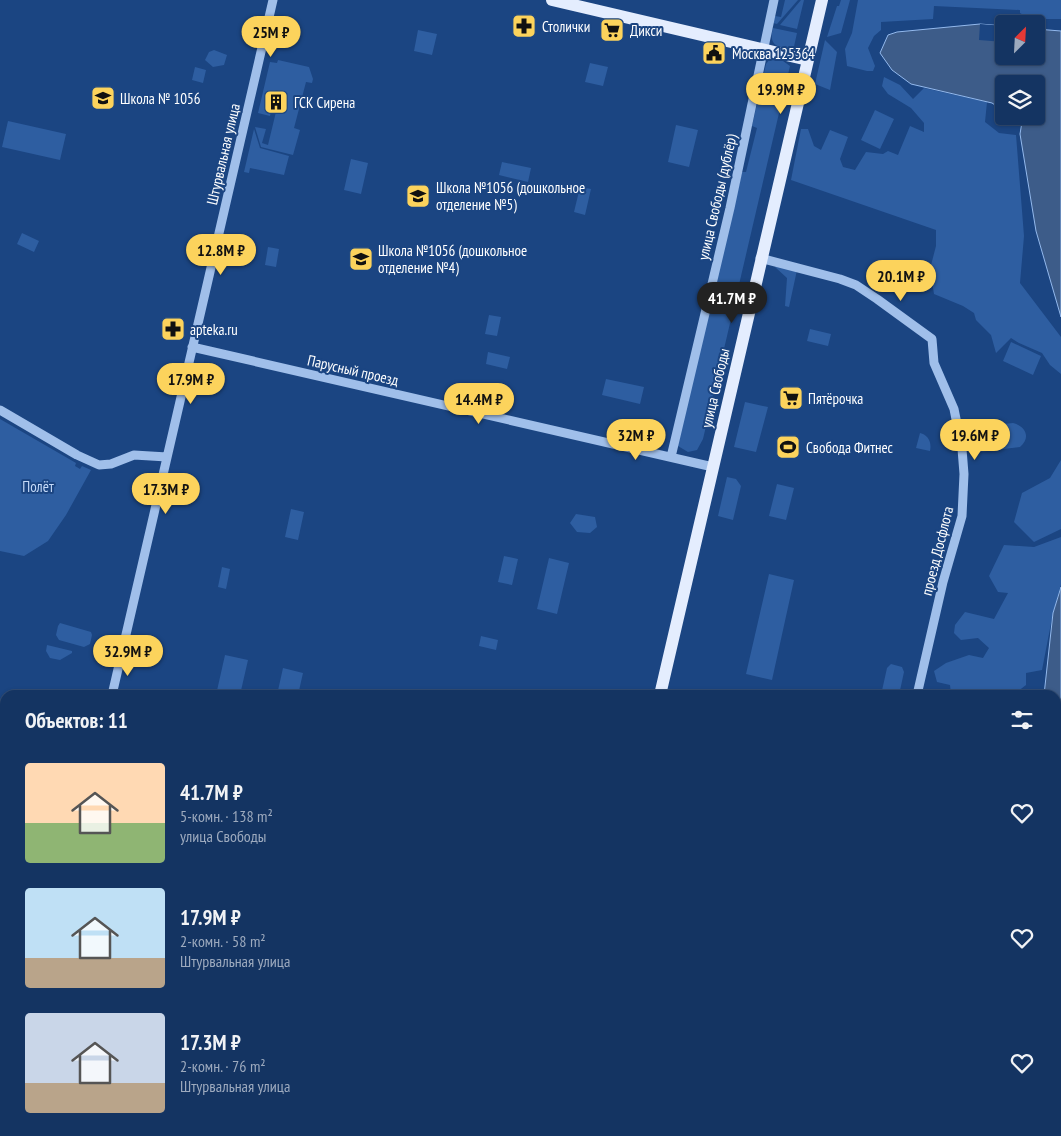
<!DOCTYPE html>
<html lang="ru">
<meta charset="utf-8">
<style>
:root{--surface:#143462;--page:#1d3c68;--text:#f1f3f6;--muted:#9daabe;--line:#334f77;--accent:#fcd35c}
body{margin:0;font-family:"PT Sans Narrow",sans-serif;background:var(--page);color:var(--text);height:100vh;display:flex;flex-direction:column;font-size:19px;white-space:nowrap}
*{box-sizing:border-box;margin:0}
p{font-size:16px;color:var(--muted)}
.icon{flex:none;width:28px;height:28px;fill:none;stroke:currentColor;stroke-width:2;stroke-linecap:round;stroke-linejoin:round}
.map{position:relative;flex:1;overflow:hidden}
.side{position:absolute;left:0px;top:690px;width:1061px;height:446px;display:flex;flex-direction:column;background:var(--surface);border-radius:15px 15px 0 0;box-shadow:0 1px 4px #0004,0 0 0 1px var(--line)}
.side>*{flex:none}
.needle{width:32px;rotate:24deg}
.fabs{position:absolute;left:995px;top:15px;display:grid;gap:10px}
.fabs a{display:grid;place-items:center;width:50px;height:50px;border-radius:5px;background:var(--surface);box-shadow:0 1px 4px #0004,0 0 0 1px var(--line);font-size:25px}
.price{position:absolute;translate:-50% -42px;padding:0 11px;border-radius:18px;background:var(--accent);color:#111;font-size:16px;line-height:32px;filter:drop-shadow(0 1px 2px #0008)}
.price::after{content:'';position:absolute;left:50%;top:30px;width:15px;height:11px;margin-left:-8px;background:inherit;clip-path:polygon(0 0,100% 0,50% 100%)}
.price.selected{background:#222;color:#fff}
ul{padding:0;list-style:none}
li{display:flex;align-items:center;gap:15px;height:125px;padding:0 25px}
li span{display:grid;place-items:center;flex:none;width:140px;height:100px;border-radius:5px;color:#555}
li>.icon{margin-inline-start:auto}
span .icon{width:60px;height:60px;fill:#fffc;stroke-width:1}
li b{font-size:21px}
h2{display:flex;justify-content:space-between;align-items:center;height:60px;padding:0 25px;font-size:21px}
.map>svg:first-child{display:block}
</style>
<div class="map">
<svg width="1061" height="1136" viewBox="0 0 1061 1136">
<rect width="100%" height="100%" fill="#1b4582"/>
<path fill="#2e5ea1" d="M785,0H798L777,24L773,23L775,16L781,17Z
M801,0H804L797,29L780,25Z
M841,0H850L841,33L827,37L837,6H839Z
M858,0H1061V19C1048,19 1030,20 1020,13V10L934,6L933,19L881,22V30L874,36L868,48L875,66L873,71H867L847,66L845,49L852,33Z
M773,28L797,33L793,51C778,47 768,46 773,28Z
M418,30L437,34L432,55L414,51Z
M825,40L837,52L830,90L815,84Z
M214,50L227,55L224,65L213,67L205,60L209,52Z
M278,60L309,67L313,79L312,83L306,82L294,128L300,130L293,155L261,147L255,127L266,129L262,143L268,145L281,91L276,90L270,116L258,113L270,62L277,63Z
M769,60L783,61L790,66L703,439L697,450L688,452L678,446V443L742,172H746L757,128L752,126L766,64Z
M590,63L608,67L603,86L585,82Z
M195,67L206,70L203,83L192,80Z
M884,77L900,85L913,99L924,88L987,102L985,122L999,133L1016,135L1024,236L1020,283L1061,337V374L1050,365L1042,353L1019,343L1011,338L996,353L991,335L976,320L974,313L963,306L934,294L930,269L936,246V230L791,180L801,129H808L814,146L821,150L830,130L848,137L840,159L843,167L855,170L866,152L883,154L888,151L898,155L910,126L924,132V123L911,108L888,94L882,86Z
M875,110L894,119L880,149L861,140Z
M8,121L66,134L60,160L2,147Z
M676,125L698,130L689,167L668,162Z
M254,129L260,148L289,156L284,175L250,168L249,173L244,172Z
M351,159L368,163L361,194L344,190Z
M502,162L531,168L528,182L499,175Z
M580,187L591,189L585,215L574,212Z
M22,233L39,241L34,252L17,244Z
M268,247L279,249L276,267L265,265Z
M776,266L797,270L789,307L785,306L787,278L775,267Z
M489,315L501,317L497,336L485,334Z
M810,329L831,334L828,346L807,341Z
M1011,342L1041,356L1033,375L1003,361Z
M488,352L510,357L507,369L486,364Z
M606,379L644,387L640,404L602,395Z
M745,402L768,407L756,452L734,447Z
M0,419L76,463L75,466L80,469L82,466L91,470L66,515L48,541L24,556L0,551Z
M1013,423C1026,426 1031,438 1020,447L979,452L975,427Z
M920,433C928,435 932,442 930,451L916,448Z
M1061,460V529L1034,542L1014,522L1022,493L1050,478Z
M727,477L736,479L741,486L733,520L718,516Z
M777,484L794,488L786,520L769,516Z
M291,509L304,512L298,540L285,537Z
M576,514L595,517L597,527L590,533L577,532L570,523Z
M1061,537V585L1053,613L1042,670L1026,673V685L1013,695L951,694L950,685L937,682L934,671L946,663L969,655L983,658L989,648L978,638L961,640L954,633L955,625L965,612L994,619L1008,593L998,592L989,576L1004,545L1034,547Z
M504,556L518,559L512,585L498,582Z
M549,558L569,563L557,614L537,609Z
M222,567L230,569L226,589L218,587Z
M769,574L794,580L772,680L746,674Z
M60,623L91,632L92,635L90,644L84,647L59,640L56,635L58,626Z
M481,636L498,640L496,650L479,646Z
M47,645L72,651V653L60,660L50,658L46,651Z
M225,655L248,660L240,695H216Z
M891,664L902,667L904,672L899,695H881L887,668Z
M283,668L303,673L298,695H277Z
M1056,891L1061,898V951L1056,945Z
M1056,1021L1061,1023V1085L1056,1080Z
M1061,1096V1136H904L902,1131H1056V1106Z"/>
<path fill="#3d5c89" stroke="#93b9ed" d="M980,24L1004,26V56H1036V29L1061,31V317L1036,231L1020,134L1022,122L1012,116H1036V84H1004V111L992,103L911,84L892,70L880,53L888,35L897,32Z
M1061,587V755L1056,741V695H1044L1053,613Z
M1061,798V897L1056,890V802Z"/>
<path fill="#1b4582" d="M980,24L1004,26V42L979,40Z"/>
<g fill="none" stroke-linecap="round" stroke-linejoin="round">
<path stroke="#a0bfea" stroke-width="9" d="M760,258L840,279L856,285L877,299L932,339L934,363L954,409L962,449L964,474L962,516L943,582L917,695
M192,347L713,467
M0,410L77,455L99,465L111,464L134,455L167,457
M671,457L730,208L774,0
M112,695L273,0
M883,1131L886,1136
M800,1136L802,1131"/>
<path stroke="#e4edfe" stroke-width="12" d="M552,0L808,60
M660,695L822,0
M0,709L5,710
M537,1136L540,1131"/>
</g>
<defs>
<g id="pharmacy-square" transform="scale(1.25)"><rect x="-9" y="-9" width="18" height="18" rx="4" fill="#fcd35c" stroke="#1b4582"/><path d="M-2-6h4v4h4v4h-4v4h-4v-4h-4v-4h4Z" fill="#111"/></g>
<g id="supermarket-square" transform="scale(1.25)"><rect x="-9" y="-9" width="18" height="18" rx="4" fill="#fcd35c" stroke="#1b4582"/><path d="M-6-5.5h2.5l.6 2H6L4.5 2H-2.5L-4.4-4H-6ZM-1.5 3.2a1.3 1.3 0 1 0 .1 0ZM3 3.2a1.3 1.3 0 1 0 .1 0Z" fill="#111"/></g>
<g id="civic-square" transform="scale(1.25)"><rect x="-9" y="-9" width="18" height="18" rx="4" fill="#fcd35c" stroke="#1b4582"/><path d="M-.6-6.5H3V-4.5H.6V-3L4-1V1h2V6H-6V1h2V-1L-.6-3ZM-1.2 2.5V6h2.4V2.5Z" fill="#111"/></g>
<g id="school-square" transform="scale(1.25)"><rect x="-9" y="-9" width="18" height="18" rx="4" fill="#fcd35c" stroke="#1b4582"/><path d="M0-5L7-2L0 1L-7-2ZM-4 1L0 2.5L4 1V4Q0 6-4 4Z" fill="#111"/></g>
<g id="building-square" transform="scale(1.25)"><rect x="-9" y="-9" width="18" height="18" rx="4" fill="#fcd35c" stroke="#1b4582"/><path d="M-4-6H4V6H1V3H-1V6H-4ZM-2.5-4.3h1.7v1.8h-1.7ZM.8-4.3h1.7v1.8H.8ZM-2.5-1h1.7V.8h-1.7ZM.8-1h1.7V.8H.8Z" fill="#111"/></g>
<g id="stadium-square" transform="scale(1.25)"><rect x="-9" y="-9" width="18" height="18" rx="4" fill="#fcd35c" stroke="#1b4582"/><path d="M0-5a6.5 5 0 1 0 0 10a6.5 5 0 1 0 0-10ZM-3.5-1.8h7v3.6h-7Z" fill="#111"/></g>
</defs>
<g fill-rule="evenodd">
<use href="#pharmacy-square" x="524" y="26"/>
<use href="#supermarket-square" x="612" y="30"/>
<use href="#civic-square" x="714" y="53"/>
<use href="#school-square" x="103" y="98"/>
<use href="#building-square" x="276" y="102"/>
<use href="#school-square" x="418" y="196"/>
<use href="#school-square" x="361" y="259"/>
<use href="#pharmacy-square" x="173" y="329"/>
<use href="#supermarket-square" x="791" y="398"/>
<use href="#stadium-square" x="788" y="447"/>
</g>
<g text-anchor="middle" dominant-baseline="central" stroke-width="4" stroke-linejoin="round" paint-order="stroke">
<g font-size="15" fill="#fff" stroke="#1b4582" text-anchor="start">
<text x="542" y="26">Столички</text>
<text x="630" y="30">Дикси</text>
<text x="732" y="53">Москва 125364</text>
<text x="120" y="98">Школа № 1056</text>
<text x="294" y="102">ГСК Сирена</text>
<text x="436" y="187">Школа №1056 (дошкольное<tspan x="436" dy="17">отделение №5)</tspan></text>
<text x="378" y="250">Школа №1056 (дошкольное<tspan x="378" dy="17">отделение №4)</tspan></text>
<text x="190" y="329">apteka.ru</text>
<text x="808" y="398">Пятёрочка</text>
<text x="806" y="447">Свобода Фитнес</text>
</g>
<g font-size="15" fill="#fff" stroke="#1b4582">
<text transform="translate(223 154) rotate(-77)">Штурвальная улица</text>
<text transform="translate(717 197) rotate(-77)">улица Свободы (дублёр)</text>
<text transform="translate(353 370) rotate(13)">Парусный проезд</text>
<text transform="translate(715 388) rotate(-77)">улица Свободы</text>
<text transform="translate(937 551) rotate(-76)">проезд Досфлота</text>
</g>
<g font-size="15" fill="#c4daf8" stroke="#1b4582">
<text x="38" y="486">Полёт</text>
</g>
</g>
</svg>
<div class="fabs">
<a><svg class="needle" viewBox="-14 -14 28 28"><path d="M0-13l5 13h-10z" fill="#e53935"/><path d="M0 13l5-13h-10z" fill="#9daabe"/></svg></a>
<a><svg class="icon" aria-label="layers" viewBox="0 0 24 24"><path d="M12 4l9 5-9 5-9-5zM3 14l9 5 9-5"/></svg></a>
</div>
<b class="price" style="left:271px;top:58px">25M ₽</b>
<b class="price" style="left:781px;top:115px">19.9M ₽</b>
<b class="price" style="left:221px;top:276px">12.8M ₽</b>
<b class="price" style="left:901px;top:302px">20.1M ₽</b>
<b class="price selected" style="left:732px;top:324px">41.7M ₽</b>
<b class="price" style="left:191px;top:405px">17.9M ₽</b>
<b class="price" style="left:479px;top:425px">14.4M ₽</b>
<b class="price" style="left:636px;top:461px">32M ₽</b>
<b class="price" style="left:975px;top:461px">19.6M ₽</b>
<b class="price" style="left:166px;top:515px">17.3M ₽</b>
<b class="price" style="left:128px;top:677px">32.9M ₽</b>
<section class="side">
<h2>Объектов: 11<svg class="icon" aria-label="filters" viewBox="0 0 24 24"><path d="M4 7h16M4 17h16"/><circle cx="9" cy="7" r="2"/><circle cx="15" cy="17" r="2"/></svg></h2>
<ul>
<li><span style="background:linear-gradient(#ffd9b3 60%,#8fb573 0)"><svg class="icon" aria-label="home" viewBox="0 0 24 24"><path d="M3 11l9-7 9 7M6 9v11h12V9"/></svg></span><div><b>41.7M ₽</b><p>5-комн. · 138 m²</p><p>улица Свободы</p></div><svg class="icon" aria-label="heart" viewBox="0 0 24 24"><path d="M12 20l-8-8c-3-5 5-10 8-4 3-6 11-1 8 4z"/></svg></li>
<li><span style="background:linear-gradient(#bfe0f5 70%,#b9a48a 0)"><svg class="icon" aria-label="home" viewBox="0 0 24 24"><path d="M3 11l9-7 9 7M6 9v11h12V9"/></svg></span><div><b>17.9M ₽</b><p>2-комн. · 58 m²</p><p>Штурвальная улица</p></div><svg class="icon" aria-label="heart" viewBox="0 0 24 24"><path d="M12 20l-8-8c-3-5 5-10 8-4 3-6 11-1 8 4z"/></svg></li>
<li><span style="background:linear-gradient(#c9d6e8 70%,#b9a48a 0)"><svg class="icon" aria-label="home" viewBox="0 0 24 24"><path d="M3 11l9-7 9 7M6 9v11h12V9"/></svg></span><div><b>17.3M ₽</b><p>2-комн. · 76 m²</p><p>Штурвальная улица</p></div><svg class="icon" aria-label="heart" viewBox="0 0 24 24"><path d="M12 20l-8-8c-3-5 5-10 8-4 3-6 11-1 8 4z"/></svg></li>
</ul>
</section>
</div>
